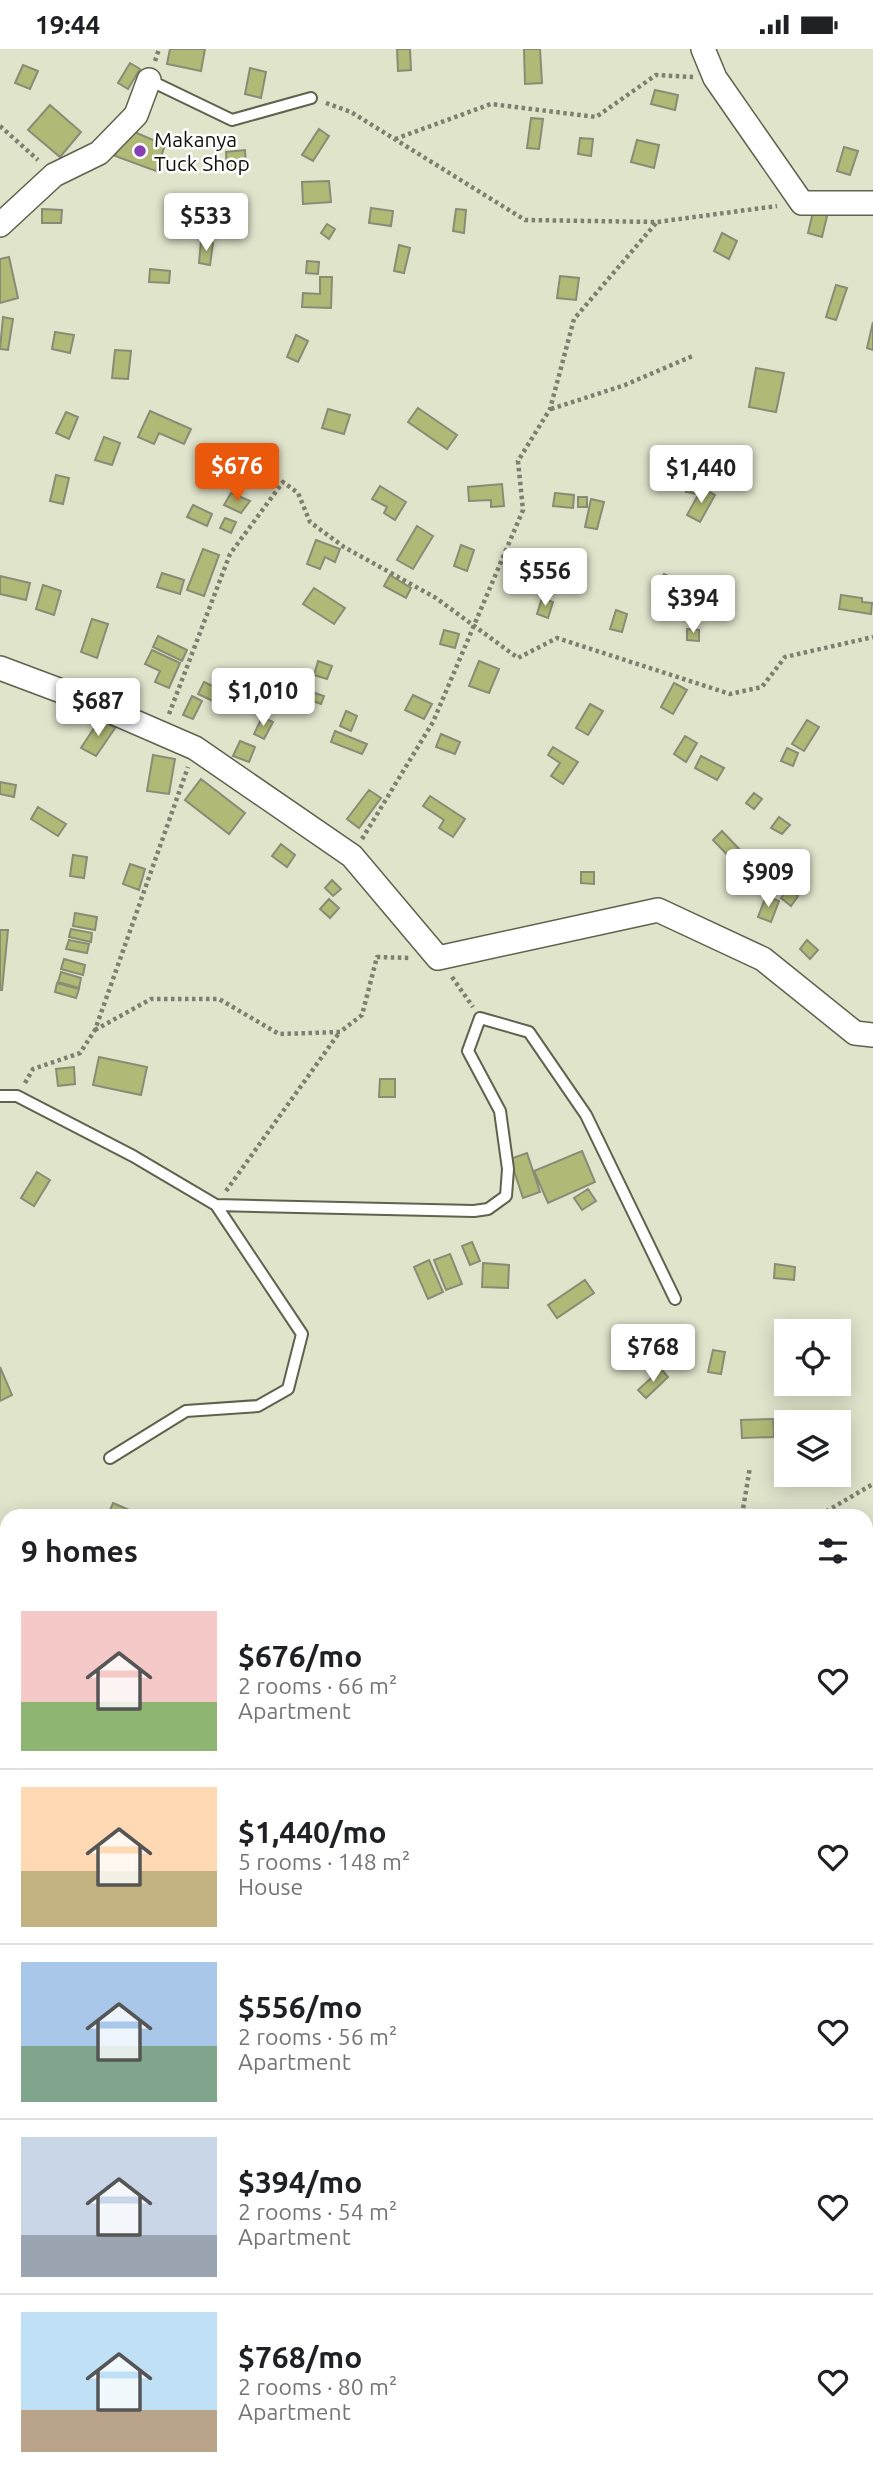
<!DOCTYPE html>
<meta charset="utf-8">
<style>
:root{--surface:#fff;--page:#f2f2f2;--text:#202124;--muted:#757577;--line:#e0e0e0;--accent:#ea580c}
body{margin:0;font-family:Ubuntu,sans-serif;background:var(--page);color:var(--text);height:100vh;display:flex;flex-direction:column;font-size:26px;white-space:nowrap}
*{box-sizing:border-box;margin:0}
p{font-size:23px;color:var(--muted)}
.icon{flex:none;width:38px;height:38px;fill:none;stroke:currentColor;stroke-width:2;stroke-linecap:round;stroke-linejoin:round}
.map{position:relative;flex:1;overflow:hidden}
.side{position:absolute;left:0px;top:1460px;width:873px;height:975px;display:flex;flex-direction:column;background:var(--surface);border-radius:21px 21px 0 0;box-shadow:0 4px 18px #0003}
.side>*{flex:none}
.fabs{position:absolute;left:774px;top:1270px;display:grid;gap:14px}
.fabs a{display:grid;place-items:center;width:77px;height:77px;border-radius:0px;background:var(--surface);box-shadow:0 4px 18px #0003;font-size:35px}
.price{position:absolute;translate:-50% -60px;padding:0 16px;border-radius:7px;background:#fff;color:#222;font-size:23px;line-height:46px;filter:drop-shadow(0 2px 4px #0008)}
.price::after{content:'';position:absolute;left:50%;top:42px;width:21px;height:16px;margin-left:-10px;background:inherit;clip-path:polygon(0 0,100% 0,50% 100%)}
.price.selected{background:var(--accent);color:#fff}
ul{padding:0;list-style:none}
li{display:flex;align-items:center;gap:21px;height:175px;padding:0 21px}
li+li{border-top:2px solid var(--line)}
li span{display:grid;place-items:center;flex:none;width:196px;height:140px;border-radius:0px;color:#555}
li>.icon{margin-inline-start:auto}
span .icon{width:84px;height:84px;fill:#fffc;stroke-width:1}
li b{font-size:30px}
h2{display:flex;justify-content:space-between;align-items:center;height:84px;padding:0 21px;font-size:30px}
.status{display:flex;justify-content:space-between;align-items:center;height:49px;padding:0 35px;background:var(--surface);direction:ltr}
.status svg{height:19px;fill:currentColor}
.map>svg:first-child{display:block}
</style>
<div class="status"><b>19:44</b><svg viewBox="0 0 49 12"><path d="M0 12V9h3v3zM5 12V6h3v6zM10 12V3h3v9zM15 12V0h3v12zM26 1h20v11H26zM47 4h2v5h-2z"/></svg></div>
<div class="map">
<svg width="873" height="2433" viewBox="0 0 873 2433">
<rect width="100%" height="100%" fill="#e0e4cb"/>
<path fill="#b1b976" stroke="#898c75" stroke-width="2" d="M170,0H205L201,22L167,15Z
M397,0H410L411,21L398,22Z
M524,0H540L542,34L525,35Z
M130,14L140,20L128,40L118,34Z
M23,16L38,22L30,40L15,34Z
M250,19L266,23L261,49L245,45Z
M655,41L678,46L675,61L651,55Z
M50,56L81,83L60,108L28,81Z
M531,69L543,70L539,100L527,99Z
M125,79L165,96L156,122L115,107Z
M319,80L329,87L313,112L302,106Z
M580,89L593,90L591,107L578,105Z
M637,91L659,96L654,119L631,113Z
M844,98L858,102L850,126L837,122Z
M245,101L246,119L227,121L226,103Z
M329,132L331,153L303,155L302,133Z
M371,159L393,162L391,177L369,174Z
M814,159L828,163L822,188L808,184Z
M42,160L62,161L61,174H42Z
M456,160L466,161L464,184L453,182Z
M327,175L335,180L329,190L321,184Z
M722,184L737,192L729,210L714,202Z
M201,192L213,194L210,216L199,214Z
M399,196L410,199L404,224L394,222Z
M9,208L18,249L0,254V210Z
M307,212L319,213L318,225L306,224Z
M150,220L170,222L169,234L149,233Z
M560,227L579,229L576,251L557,249Z
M320,228H332L331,259L302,258L303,244L320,245Z
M836,236L847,239L836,271L826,268Z
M3,268L13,270L8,301L0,300Z
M873,273V301L867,299Z
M55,283L74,286L70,304L52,300Z
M296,286L308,292L298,313L287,308Z
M115,301L131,302L128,330L112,329Z
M756,319L784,324L776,363L749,358Z
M418,359L457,386L447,400L408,373Z
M328,360L350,366L344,385L322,379Z
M150,362L191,380L184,395L159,384L154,395L138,388Z
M66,363L78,368L69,390L56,384Z
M104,388L120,394L112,416L95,411Z
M56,426L69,429L63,455L50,452Z
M687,431L699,433L697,445L686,443Z
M502,435L504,457L491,458V451L469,452L468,438Z
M380,437L406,453L395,471L384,464L387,458L372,450Z
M702,439L715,446L700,473L687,466Z
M231,444L250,452L241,464L224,456Z
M555,444L574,446L573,459L553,457Z
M578,448H587V458H578Z
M591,450L604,453L597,480L585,478Z
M193,456L212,465L207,477L187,468Z
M225,469L236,473L231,484L220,479Z
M417,477L433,487L413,520L397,511Z
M316,491L340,500L335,513L325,508L320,520L307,515Z
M461,496L474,501L467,522L454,517Z
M203,500L219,506L204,547L187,541Z
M162,524L184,531L180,545L157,538Z
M664,525L681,533L669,558L652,550Z
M390,526L411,539L406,549L384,537Z
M0,527L30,534L26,551L0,545Z
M43,536L61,542L54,566L36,560Z
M314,539L345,559L334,575L303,555Z
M841,546L862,549V553L872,554L871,565L839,560Z
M542,549L553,553L548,569L537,565Z
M616,561L627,565L622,583L610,580Z
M92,570L108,575L97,609L81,603Z
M687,580L699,581V592L687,591Z
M444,581L459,585L455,599L440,595Z
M158,587L187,601L182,612L153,598Z
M152,601L180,614L169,639L155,633L160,622L145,615Z
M318,612L332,617L327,630L314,626Z
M479,612L499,620L489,644L469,637Z
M204,633L236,648L230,660L198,645Z
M674,634L687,641L673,665L661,658Z
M312,643L324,647L321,655L310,651Z
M413,646L432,655L424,670L405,661Z
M192,647L202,652L193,670L183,666Z
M590,655L603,662L588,686L576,679Z
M346,662L357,667L351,682L340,677Z
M262,668L273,673L264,690L254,685Z
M100,670L115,679L96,707L81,699Z
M807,671L819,678L804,702L792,695Z
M335,682L367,695L362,705L331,693Z
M441,685L460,693L455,705L436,698Z
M685,687L697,694L686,713L674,705Z
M240,692L255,698L249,713L233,707Z
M553,698L578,713L563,735L551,727L560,714L548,706Z
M787,699L798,704L793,717L781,712Z
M153,706L175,710L169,745L147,742Z
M701,707L724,719L717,731L695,719Z
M201,730L245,764L229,785L185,751Z
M0,733L16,736L14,748L0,745Z
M369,741L381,749L359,779L347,770Z
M754,744L762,750L754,760L746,754Z
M430,747L465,770L453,788L439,779L444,771L423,757Z
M38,758L66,775L58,787L31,770Z
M779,768L790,776L782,785L771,779Z
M722,782L744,805L735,814L713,791Z
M281,795L295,806L287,818L272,807Z
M73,806L87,808L84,829L70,827Z
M130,815L145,820L139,841L123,835Z
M581,823H594V835L581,834Z
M332,831L341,840L333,847L325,839Z
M788,840L798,847L791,857L781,849Z
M766,847L779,852L771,873L758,868Z
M329,850L339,859L330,869L320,860Z
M75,864L97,868L95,881L73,877Z
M71,880L92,884L91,893L69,888Z
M0,881H8L2,941H0Z
M69,891L89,895L87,904L66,900Z
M807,891L818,901L810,910L800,900Z
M64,910L85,916L83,926L61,920Z
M61,923L81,929L79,939L58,933Z
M57,934L79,940L76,949L55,943Z
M99,1008L147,1018L141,1046L93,1036Z
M74,1018L75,1035L58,1037L56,1020Z
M380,1030H395V1048H379Z
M582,1102L595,1133L548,1154L534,1122Z
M527,1104L540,1143L523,1149L510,1110Z
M37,1123L50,1131L34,1157L21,1149Z
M588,1140L596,1152L582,1161L574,1149Z
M472,1193L480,1212L470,1216L462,1197Z
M450,1205L462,1235L446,1241L434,1211Z
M429,1211L443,1243L428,1250L414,1218Z
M483,1214L509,1216L508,1239L482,1238Z
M775,1215L795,1218L794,1231L774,1229Z
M585,1231L594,1244L557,1269L548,1256Z
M713,1301L725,1303L721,1325L708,1323Z
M0,1318L12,1346L0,1352Z
M661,1320L668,1328L646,1349L638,1341Z
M773,1370L774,1388L742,1389L741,1371Z
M113,1454L141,1466H108Z
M7,1964V2008L0,2013V1970Z
M4,2016L7,2020V2034L0,2026V2019Z
M7,2338V2364L0,2360V2351Z
M32,2427H50L49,2433H31Z"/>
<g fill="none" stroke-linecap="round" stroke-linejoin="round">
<g stroke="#5f624c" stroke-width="14">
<path id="lane" d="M149,31L232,71L311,49
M0,1047H17L133,1107L216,1156L474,1162L488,1160L506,1147L508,1120L500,1062L468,1002L480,969L529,983L586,1066L675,1250
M110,1409L186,1362L258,1357L288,1340L302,1285L216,1156
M172,2433L173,2427"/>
</g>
<g stroke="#5f624c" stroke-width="26">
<path id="street" d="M703,0L715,29L802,154H873
M0,176L54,126L99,104L136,66L149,31
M0,619L80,649L195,699L352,807L438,909L658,861L763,910L855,984L873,986
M0,1544L7,1537
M0,1738L7,1740
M0,2107L7,2102"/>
</g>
<path stroke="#7e806f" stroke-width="4.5" stroke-dasharray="3.5 3.5" stroke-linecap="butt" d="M155,12L159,0
M326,54L351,63L525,171L657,173L777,157
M0,77L38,111
M395,90L491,55L596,68L656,26L693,28
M551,360L625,336L695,306
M169,665L230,505L283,433L298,444L310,473L344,498L436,549L518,609L557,589L730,645L762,638L785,608L873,588
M362,790L433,673L523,461L518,412L550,360L574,270L657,173
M452,928L473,958
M95,981L151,950H219L279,985L340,983L362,966L377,908L411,909
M25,1034L33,1020L80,1004L95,981L188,718
M226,1142L339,984
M742,1466L750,1418
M820,1466L873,1435
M866,1903L873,1908
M4,2221L7,2219"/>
<use href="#lane" stroke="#fff" stroke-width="10"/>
<use href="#street" stroke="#fff" stroke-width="23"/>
</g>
<circle fill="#8640b4" stroke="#fff" stroke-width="2.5" cx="140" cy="102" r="7"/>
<g text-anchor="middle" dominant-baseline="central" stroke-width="5" stroke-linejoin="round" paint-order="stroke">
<g font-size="21" fill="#101108" stroke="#fff" text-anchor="start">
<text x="154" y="90">Makanya<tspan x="154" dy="24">Tuck Shop</tspan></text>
</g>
</g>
</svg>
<div class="fabs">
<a><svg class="icon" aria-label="locate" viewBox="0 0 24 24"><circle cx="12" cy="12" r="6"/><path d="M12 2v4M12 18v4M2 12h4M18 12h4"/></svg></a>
<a><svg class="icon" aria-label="layers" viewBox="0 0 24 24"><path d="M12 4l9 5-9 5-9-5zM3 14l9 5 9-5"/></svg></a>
</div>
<b class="price" style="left:206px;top:204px">$533</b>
<b class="price selected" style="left:237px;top:454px">$676</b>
<b class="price" style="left:701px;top:456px">$1,440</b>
<b class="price" style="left:545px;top:559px">$556</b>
<b class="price" style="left:693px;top:586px">$394</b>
<b class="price" style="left:263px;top:679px">$1,010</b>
<b class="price" style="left:98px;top:689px">$687</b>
<b class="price" style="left:768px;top:860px">$909</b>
<b class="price" style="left:653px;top:1335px">$768</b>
<section class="side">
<h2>9 homes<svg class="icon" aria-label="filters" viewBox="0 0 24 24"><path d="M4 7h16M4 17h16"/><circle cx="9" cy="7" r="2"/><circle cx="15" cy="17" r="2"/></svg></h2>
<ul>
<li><span style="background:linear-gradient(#f6c9c9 65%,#8fb573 0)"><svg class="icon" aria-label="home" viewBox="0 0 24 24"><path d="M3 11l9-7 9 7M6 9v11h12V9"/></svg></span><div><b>$676/mo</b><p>2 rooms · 66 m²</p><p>Apartment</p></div><svg class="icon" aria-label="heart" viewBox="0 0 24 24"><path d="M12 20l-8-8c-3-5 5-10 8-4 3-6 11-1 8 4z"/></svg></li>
<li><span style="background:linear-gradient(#ffd9b3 60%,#c2b280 0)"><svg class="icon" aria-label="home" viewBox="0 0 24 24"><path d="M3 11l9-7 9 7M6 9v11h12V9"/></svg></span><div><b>$1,440/mo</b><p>5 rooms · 148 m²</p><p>House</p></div><svg class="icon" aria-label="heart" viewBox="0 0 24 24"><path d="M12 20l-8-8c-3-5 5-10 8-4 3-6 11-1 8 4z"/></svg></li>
<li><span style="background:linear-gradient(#a9c7e8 60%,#7fa58c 0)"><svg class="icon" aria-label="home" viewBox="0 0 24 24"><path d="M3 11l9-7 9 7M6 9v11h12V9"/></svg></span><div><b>$556/mo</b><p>2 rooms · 56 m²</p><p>Apartment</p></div><svg class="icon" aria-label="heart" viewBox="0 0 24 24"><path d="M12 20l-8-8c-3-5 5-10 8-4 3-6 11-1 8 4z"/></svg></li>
<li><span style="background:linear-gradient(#c9d6e8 70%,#9aa5b1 0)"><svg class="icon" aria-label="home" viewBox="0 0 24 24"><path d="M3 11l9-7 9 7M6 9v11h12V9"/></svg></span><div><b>$394/mo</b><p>2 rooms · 54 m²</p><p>Apartment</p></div><svg class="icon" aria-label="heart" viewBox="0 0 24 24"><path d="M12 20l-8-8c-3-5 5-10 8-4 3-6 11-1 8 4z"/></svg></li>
<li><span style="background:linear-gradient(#bfe0f5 70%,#b9a48a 0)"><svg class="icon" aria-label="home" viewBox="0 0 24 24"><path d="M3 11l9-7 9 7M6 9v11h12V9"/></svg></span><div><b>$768/mo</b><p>2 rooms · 80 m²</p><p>Apartment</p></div><svg class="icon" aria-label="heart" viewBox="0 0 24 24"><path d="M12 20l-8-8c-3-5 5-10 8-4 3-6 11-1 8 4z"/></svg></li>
</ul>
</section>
</div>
